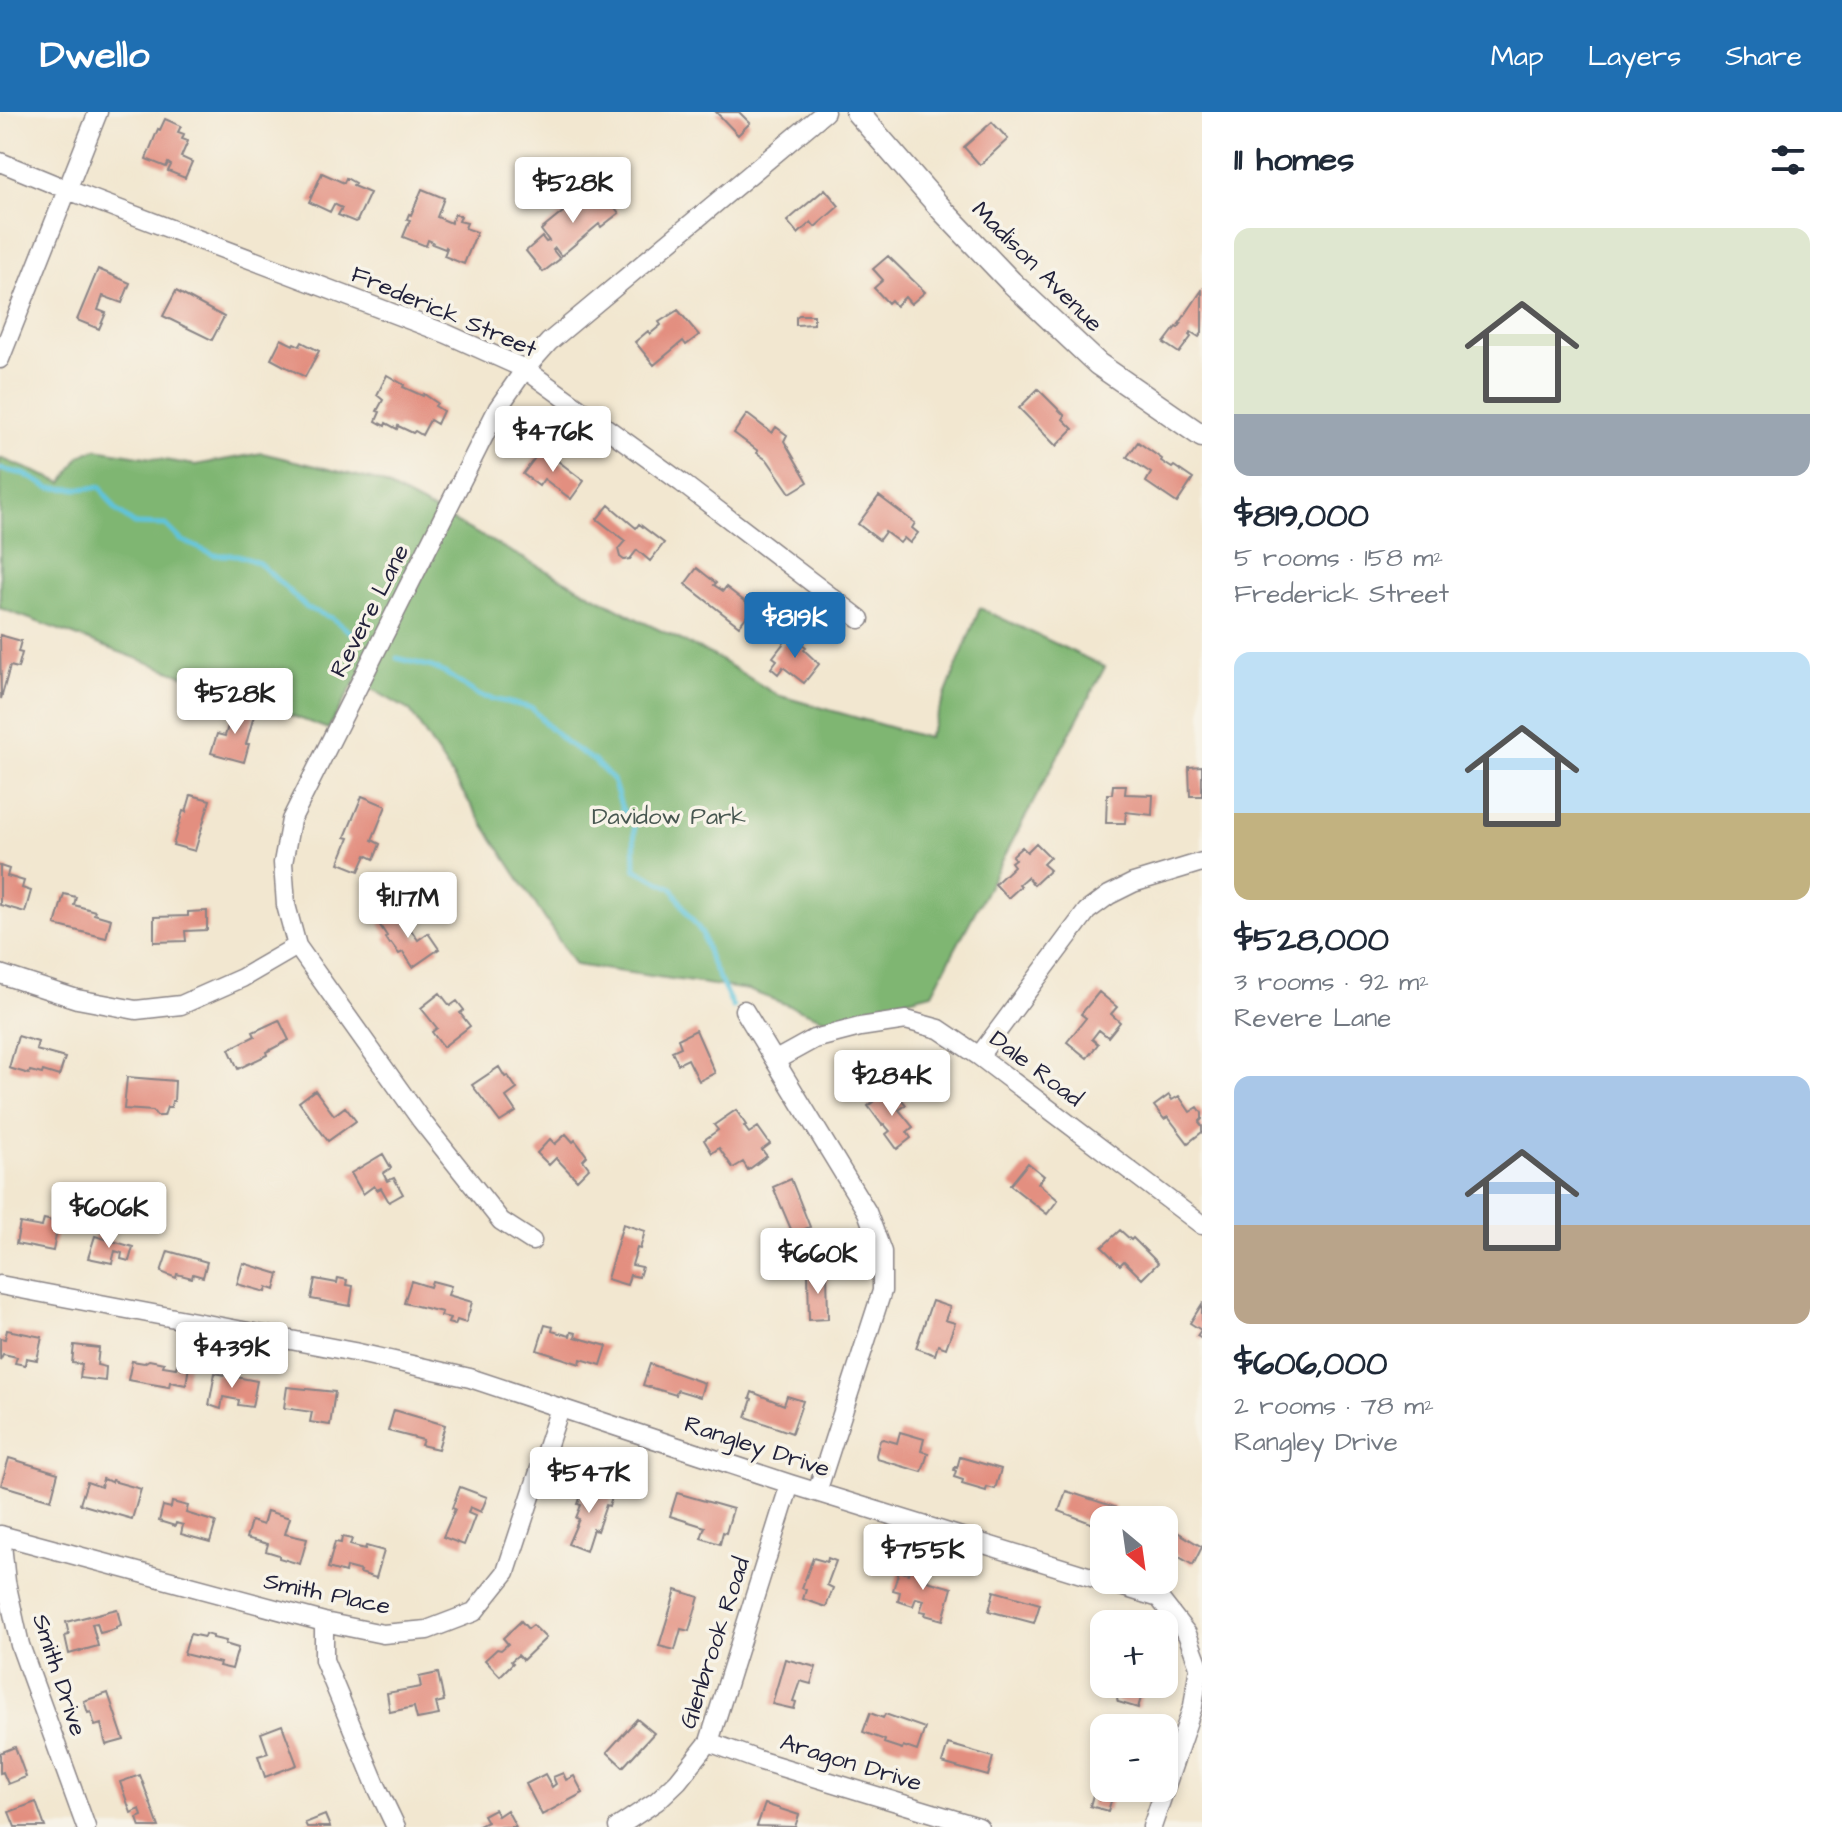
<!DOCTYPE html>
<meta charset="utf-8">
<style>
:root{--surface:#fff;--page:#f6f6f7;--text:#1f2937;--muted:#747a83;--accent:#1f6fb2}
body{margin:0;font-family:"Architects Daughter",sans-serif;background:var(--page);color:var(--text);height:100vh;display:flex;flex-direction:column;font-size:30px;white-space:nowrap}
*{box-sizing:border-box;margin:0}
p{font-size:26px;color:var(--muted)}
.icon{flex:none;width:44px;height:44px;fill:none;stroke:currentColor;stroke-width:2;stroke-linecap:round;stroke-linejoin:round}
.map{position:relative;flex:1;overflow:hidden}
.side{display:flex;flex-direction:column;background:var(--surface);width:640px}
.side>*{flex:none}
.needle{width:52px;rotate:151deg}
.buttons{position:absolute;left:1090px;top:1394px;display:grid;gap:16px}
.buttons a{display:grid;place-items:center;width:88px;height:88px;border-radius:16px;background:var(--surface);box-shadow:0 4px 12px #0003;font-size:40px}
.price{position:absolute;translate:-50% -68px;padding:0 18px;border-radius:8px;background:#fff;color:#222;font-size:26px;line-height:52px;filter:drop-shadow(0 2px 4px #0008)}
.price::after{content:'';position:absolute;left:50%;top:48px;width:24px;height:18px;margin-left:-12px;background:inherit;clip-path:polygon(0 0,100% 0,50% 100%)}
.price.selected{background:var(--accent);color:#fff}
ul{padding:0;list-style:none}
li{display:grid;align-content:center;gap:16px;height:424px;padding:0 32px}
li span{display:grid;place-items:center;height:248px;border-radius:16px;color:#555}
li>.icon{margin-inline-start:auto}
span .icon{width:144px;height:144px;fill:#fffc;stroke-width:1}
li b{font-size:34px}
h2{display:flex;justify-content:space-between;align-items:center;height:96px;padding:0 32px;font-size:34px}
header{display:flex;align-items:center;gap:48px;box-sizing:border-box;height:112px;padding:0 40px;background:var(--accent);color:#fff}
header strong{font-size:38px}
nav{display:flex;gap:44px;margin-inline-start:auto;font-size:28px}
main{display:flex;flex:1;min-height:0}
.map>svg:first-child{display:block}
</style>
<header>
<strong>Dwello</strong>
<nav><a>Map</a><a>Layers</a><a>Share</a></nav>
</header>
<main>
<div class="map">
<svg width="1202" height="1715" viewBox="0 0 1202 1715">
<rect width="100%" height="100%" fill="#f7f3e8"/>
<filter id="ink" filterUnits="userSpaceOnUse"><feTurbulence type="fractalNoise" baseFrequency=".0125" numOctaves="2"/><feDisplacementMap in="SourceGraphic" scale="16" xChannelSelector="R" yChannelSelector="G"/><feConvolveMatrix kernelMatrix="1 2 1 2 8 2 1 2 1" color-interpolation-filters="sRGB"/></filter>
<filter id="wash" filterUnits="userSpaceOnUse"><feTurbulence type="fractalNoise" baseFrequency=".006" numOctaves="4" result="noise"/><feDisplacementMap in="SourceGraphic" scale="32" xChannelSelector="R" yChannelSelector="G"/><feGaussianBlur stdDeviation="1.8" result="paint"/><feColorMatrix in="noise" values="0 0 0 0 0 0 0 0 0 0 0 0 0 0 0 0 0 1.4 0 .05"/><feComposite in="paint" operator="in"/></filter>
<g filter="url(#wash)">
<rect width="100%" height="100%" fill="#f2e7d0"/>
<path fill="#7fb672" stroke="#506c56" stroke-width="2" d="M96,337L195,353L262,341L378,369L641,509L714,544L777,583L928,626L980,496L1105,555L932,881L827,908L748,878L575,853L410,599L356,568L328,617L0,496V346L63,371L80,344Z"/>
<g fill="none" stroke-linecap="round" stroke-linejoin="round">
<path stroke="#5fc4dc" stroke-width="5" d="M0,357L24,362L50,376L78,377L100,375L117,399L135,412L166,413L181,428L214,443H237L259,451L307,496L332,506L358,526
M397,546L432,555L445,561L480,584L532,596L547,613L568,632L594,649L613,668L622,697L634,711L635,757L672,776L688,802L702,821L710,848L733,895"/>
</g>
<g id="blocks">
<path fill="#e38f80" d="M716,0H739L750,11L738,23Z
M165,7L181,14L178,20L184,22L182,27L188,29L181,45L192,50L185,66L168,59L171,53L168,51L166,55L146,47L158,17L160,18Z
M992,10L1008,27L980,53L964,35Z
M322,61L344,71L346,66L355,71L353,74L370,81L357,109L355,110L338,103L342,96L334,92L330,100L309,90Z
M593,68L619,101L601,115L599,112L561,144L555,136L553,138L560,147L543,160L526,139L542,125L546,130L549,129L541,118L563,100L562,98L577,85L575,83Z
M422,77L444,86L437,105L451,111L455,102L461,104L459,109L467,111L465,116L477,120L464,152L444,144L447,136L446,135L445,137L432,132L433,130L428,128L426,134L403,125L410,108L407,107L409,102L411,103Z
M825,77L839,94L815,115L811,110L798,122L787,109Z
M888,144L925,180L911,192L905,185L896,194L891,188L888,191L874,176L883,168L873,157Z
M98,157L130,171L122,191L103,184L98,198L106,201L99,217L77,208Z
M1202,178V221L1199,225L1191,220L1189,223L1191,225L1179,241L1164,231L1176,215L1178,216L1181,212H1179Z
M176,179L224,205L212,228L163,204Z
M678,198L699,223L686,233L683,229L654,253L635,230L648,219L650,222L661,213L659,210Z
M799,203H814V212L796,213V205Z
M281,227L293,233L294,231L300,234L302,230L319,239L305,265L271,247Z
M387,263L404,273L403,275L423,284L424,282L437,291L435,294L443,299L437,312L430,308L422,323L415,319L413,321L398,314L397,317L386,311L385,314L376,309L380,300L377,299L383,288L377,283Z
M1038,277L1065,304L1063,307L1073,317L1056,334L1019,296Z
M747,302L772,321L776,315L787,323L784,329L808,370L790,381L768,349L757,341L758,339L734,321Z
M1138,330L1162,347L1161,349L1172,356L1174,354L1193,367L1177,391L1146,370L1151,361L1127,345Z
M543,335L558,346V349L584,369L571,387L544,367L539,374L523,362Z
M879,384L915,411L912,416L918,421L910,431L904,426L900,431L885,420L879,428L858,412Z
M609,393L636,416L639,412L664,431L650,449L637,438L630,447L624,448L620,445L618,437L625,429L597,407Z
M697,456L716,471L714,473L723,479L726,475L753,496L739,514L685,472Z
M0,523L21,529L18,540L22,541L18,556L10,554L1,587Z
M790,523L806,535L804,538L819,552L804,571L783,555L778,562L771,556L777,548L773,545Z
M234,594L255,600L246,632H249L244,650L211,641L217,622L225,624Z
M1202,654V684H1190L1189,655Z
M1113,673H1126L1125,682L1153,683L1152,703L1126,700L1125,711H1106L1107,682H1112Z
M191,683L210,688L195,739L173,733L183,699L186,700Z
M362,684L386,694L372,728L380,732L374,747L366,743L359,759L339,751L349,726L345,725Z
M1036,731L1050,745L1043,752L1050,758L1034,773L1027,765L1019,772L1021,774L1008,786L995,772L1014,754L1011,750L1015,747L1012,744L1022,735L1027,740Z
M0,754L9,757L7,764L24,769L22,776L31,779L25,800L0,793Z
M64,782L76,785L74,793L95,799L94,802L111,807L106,826L55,813Z
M207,799V818L185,819L186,829L154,830V805L188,804V800Z
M398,799L418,828L428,821L439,837L413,855L403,840L399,842L391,831L389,832L385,826L387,824L379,812Z
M1099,880L1117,895L1111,902L1120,910L1108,925L1099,918L1092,927L1098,932L1087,946L1067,930L1086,906L1081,902Z
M440,881L450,894L457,889L464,898L460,901L470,914L443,935L432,920L437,916L421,896Z
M279,908L289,928L266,940L267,943L238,957L229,937L255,924L253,920Z
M696,918L715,961L699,969L688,947L678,952L672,939L681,935L678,927Z
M18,924L38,930L36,938L65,946L59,964L43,959L42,962L30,959L29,962L9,956Z
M499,955L505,965L508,964L517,977L506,985L516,1000L500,1010L472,973Z
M127,965L175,969L174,989H172L171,995H167L164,1004H157L153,999L124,997Z
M315,978L334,1003L345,995L356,1009L328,1029L299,990Z
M885,980L892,988L898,983L906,993L899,998L913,1015L907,1020L911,1026L897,1037L886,1022L890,1019L884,1012L882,1013L868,994Z
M1169,983L1172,988L1179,984L1190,1000L1198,995L1202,1001V1007L1199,1010L1202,1014V1020L1188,1031L1168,1005L1164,1007L1154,994Z
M736,998L746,1013L744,1014L749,1021L758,1015L770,1032L762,1038L767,1044L748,1058L743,1050L733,1056L719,1036L712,1041L704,1028L718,1018L714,1013Z
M566,1022L573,1030L575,1028L587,1044L583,1048L589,1056L577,1068L556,1046L549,1053L537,1041L550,1027L555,1032Z
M383,1042L391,1056L383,1061L387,1069L394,1066L403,1082L389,1090L381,1076L377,1078L374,1074L363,1082L351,1061Z
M1028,1051L1044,1064L1038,1071L1058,1088L1047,1102L1010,1073Z
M791,1067L810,1115L793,1122L773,1075Z
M44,1107L56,1110L54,1118H57L53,1139L16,1132L20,1111L42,1115Z
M623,1112L645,1119L640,1137L637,1136L632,1153L642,1155L639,1165L630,1163L627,1173L607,1167Z
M1120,1118L1131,1128L1133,1126L1158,1151L1142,1167L1124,1149L1120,1153L1102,1135Z
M95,1124L133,1135L129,1149L121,1147L122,1141L115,1139L112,1151L88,1146Z
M168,1139L207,1150L203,1165L193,1162L192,1166L177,1162L176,1166L161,1160Z
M243,1151L279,1162L275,1178L267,1175L266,1180L237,1172Z
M827,1159L828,1207L809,1208L808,1160Z
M338,1166L347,1168L346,1173L353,1174L350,1194L311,1187L315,1167L337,1171Z
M411,1169L430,1175L432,1169L451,1174L448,1183L472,1190L466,1211L457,1208L455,1213L448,1211L450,1206L441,1204L442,1200L404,1191Z
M932,1189L950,1195L945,1208L955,1211L946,1236L938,1233L935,1243L916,1236Z
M1202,1192V1227L1197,1224L1201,1218L1190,1211Z
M545,1213L553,1215L552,1219L570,1224L571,1220L576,1221L575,1225L607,1234L601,1253L581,1247L580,1252L537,1238Z
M7,1218L42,1225L37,1248L26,1246L25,1253L15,1251L17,1245L3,1242L0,1248V1226L5,1227Z
M74,1233L99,1236L97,1253L106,1255L105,1269L80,1266L82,1252L72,1251Z
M149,1248L164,1251L163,1254L176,1256L177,1252L189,1254L186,1273L170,1270L169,1275L128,1268L132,1249L144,1251Z
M650,1252L704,1271L700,1285L677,1278L676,1283L643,1273Z
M215,1261L257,1269L252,1295L238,1293L239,1288L223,1285L221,1297L209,1293Z
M287,1275L335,1280L330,1313L310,1310L312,1300L284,1296Z
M752,1280L784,1293L787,1284L803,1289L792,1321L746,1305L752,1287L750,1286Z
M394,1298L445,1313L438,1337L421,1333L423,1328L388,1319Z
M900,1320L924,1327L921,1339L928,1341L922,1360L877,1347L876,1343L880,1328L883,1327L897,1331Z
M960,1345L1001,1357L995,1377L987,1375L986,1379L962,1372L963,1368L954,1365L956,1359L954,1358L955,1355L957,1356Z
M9,1346L58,1361L51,1388L1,1373Z
M103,1367L112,1370L113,1368L116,1369V1370L141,1377L132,1407L80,1392L87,1370L101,1375Z
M585,1372L613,1382L609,1394L606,1393L597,1419L593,1417L586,1439L568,1432L579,1407L576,1406L581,1393L578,1392Z
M460,1375L487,1385L481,1400L470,1395L468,1401L475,1404L464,1433L443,1425L455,1397L452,1396Z
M1066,1379L1115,1395L1110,1408H1104V1416L1059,1399Z
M677,1381L733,1397L726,1421L723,1420L720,1432L701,1426L705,1415L670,1404Z
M172,1390L188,1394L186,1401L216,1410L210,1430L181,1422L183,1413L176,1411L175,1414L159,1409L163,1394L171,1396Z
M267,1399L290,1406L285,1422L307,1427L300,1452L279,1446V1443L266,1439L268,1432L246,1426L251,1409L263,1413Z
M1164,1412L1202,1435L1193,1453L1164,1436Z
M342,1425L352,1427L350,1433L365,1437L366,1434L384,1439L376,1466L360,1461L361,1459L346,1455L345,1461L328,1456L335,1430L341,1431Z
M813,1446L827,1450L828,1446L836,1449L827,1473L833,1476L826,1495L803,1487L806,1478L802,1476Z
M910,1454L930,1460L927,1469L952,1476L943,1508L925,1503L926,1500L920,1499L924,1488L916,1486L913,1494L898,1489L900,1480L893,1478L899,1459L908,1462Z
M676,1478L699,1485L689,1519L681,1517L675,1538L659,1534Z
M994,1479L1040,1492L1034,1511L989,1499Z
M117,1497L121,1513L116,1515V1517L100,1521L97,1511L92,1512L98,1534L69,1542L65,1524L69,1523L66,1510Z
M521,1509L528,1517L533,1513L546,1526L523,1548L518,1543L511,1549L513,1551L500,1564L485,1548L497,1537L501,1538L508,1532L503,1526Z
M190,1522L204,1525L205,1522L213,1524V1526L226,1529L225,1532L238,1536L232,1557L219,1554L220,1551L184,1542Z
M785,1547L816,1555L811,1572L800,1569L793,1589L796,1590L794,1597L772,1592Z
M438,1561L444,1589L436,1591L439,1603L417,1607L414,1595L390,1600L387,1581L421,1575L419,1565Z
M1118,1572H1145L1138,1596L1118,1590L1117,1587L1121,1581L1116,1580Z
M108,1581L124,1628L106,1633L101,1612L95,1614L91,1600L88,1601L84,1589Z
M870,1601L883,1606L885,1602L925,1616L917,1639L903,1634L902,1637L884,1631L885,1628L863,1620Z
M637,1607L654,1621L623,1655L607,1640Z
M282,1613L297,1653L265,1665L258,1644L268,1641L261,1621Z
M948,1632L993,1645L988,1664L942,1651Z
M15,1635L26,1665L8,1672L3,1660L0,1661V1641Z
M1103,1646L1104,1676H1115L1108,1699L1090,1694Z
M563,1661L566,1668L574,1664L583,1681L542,1703L526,1672L545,1662L552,1675L556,1672L553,1665Z
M140,1663L159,1715H140L137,1706L142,1704L140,1697L131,1701L120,1670Z
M36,1690L45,1715H15L9,1700Z
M765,1692L799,1703L795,1715L757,1714Z
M494,1697L498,1704L507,1698L516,1715H477L487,1710L483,1703Z
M325,1703L330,1715H307L305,1711Z"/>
</g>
</g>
<g filter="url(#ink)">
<use href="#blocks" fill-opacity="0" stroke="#8a8486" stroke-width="2"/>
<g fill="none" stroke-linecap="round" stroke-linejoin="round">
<g stroke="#8a8486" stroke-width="21">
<path id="minor" d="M0,50L68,78L447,222L525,257L682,371L860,507
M0,247L98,0
M0,862L77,887L136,898L181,893L242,866L297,834
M744,898L867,1100L882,1140V1179L817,1380
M979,944L1087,799L1109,783L1133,771L1202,750
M776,948L814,927L860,915L906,908L939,917L979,944L1202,1113
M532,1129L501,1109L421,1008L297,834L286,793L283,751L291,708L498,296L525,257L549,230L825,0
M0,1173L354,1240L470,1266L790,1372L1159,1486L1187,1522L1199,1554L1193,1594L1152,1715
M0,1423L324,1510L383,1522L427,1518L474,1500L506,1460L560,1296
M1,1423L6,1470L20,1533L86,1715
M324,1510V1548L376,1673L396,1715
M709,1630L758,1648L979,1715
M618,1715L657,1689L678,1669L709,1630L790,1372"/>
</g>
<g stroke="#8a8486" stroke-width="25">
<path id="tertiary" d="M857,0L944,100L1011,170L1098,252L1202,324"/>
</g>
<use href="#minor" stroke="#fff" stroke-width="18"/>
<use href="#tertiary" stroke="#fff" stroke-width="22"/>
</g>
</g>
<g text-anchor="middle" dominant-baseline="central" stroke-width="7" stroke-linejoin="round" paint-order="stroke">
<g font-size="24" fill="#22223b" stroke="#f7f3e8">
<text transform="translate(1037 155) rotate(45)">Madison Avenue</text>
<text transform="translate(444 200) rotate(23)">Frederick Street</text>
<text transform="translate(370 499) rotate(-63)">Revere Lane</text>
<text transform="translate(1036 957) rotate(37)">Dale Road</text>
<text transform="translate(757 1335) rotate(18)">Rangley Drive</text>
<text transform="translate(327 1482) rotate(12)">Smith Place</text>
<text transform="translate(715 1531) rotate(-72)">Glenbrook Road</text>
<text transform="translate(59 1563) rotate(72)">Smith Drive</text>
<text transform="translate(851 1651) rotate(17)">Aragon Drive</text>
</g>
<g font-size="24" fill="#485751" stroke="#f7f3e8">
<text x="669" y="705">Davidow Park</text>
</g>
</g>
</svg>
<div class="buttons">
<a><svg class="needle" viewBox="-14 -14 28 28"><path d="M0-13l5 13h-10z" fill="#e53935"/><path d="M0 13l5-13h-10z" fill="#747a83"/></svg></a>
<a>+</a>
<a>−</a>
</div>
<b class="price" style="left:573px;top:113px">$528K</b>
<b class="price" style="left:553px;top:362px">$476K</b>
<b class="price selected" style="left:795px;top:548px">$819K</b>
<b class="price" style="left:235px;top:624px">$528K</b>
<b class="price" style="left:408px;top:828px">$1.17M</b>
<b class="price" style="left:892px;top:1006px">$284K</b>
<b class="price" style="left:109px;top:1138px">$606K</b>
<b class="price" style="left:818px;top:1184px">$660K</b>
<b class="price" style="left:232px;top:1278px">$439K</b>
<b class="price" style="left:589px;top:1403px">$547K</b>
<b class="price" style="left:923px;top:1480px">$755K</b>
</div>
<section class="side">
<h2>11 homes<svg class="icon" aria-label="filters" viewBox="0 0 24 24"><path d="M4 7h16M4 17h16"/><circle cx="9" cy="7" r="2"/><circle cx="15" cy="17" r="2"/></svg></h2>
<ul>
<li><span style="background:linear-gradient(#dfe7d0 75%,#9aa5b1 0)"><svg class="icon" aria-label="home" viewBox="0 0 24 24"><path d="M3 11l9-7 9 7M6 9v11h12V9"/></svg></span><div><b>$819,000</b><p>5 rooms · 158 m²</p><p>Frederick Street</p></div></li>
<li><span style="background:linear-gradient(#bfe0f5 65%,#c2b280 0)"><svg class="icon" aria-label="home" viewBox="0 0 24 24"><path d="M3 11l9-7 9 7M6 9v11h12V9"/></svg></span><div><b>$528,000</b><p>3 rooms · 92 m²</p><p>Revere Lane</p></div></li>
<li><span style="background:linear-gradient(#a9c7e8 60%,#b9a48a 0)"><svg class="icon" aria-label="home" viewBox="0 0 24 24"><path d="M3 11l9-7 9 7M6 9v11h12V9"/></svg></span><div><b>$606,000</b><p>2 rooms · 78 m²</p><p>Rangley Drive</p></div></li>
</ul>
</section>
</main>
